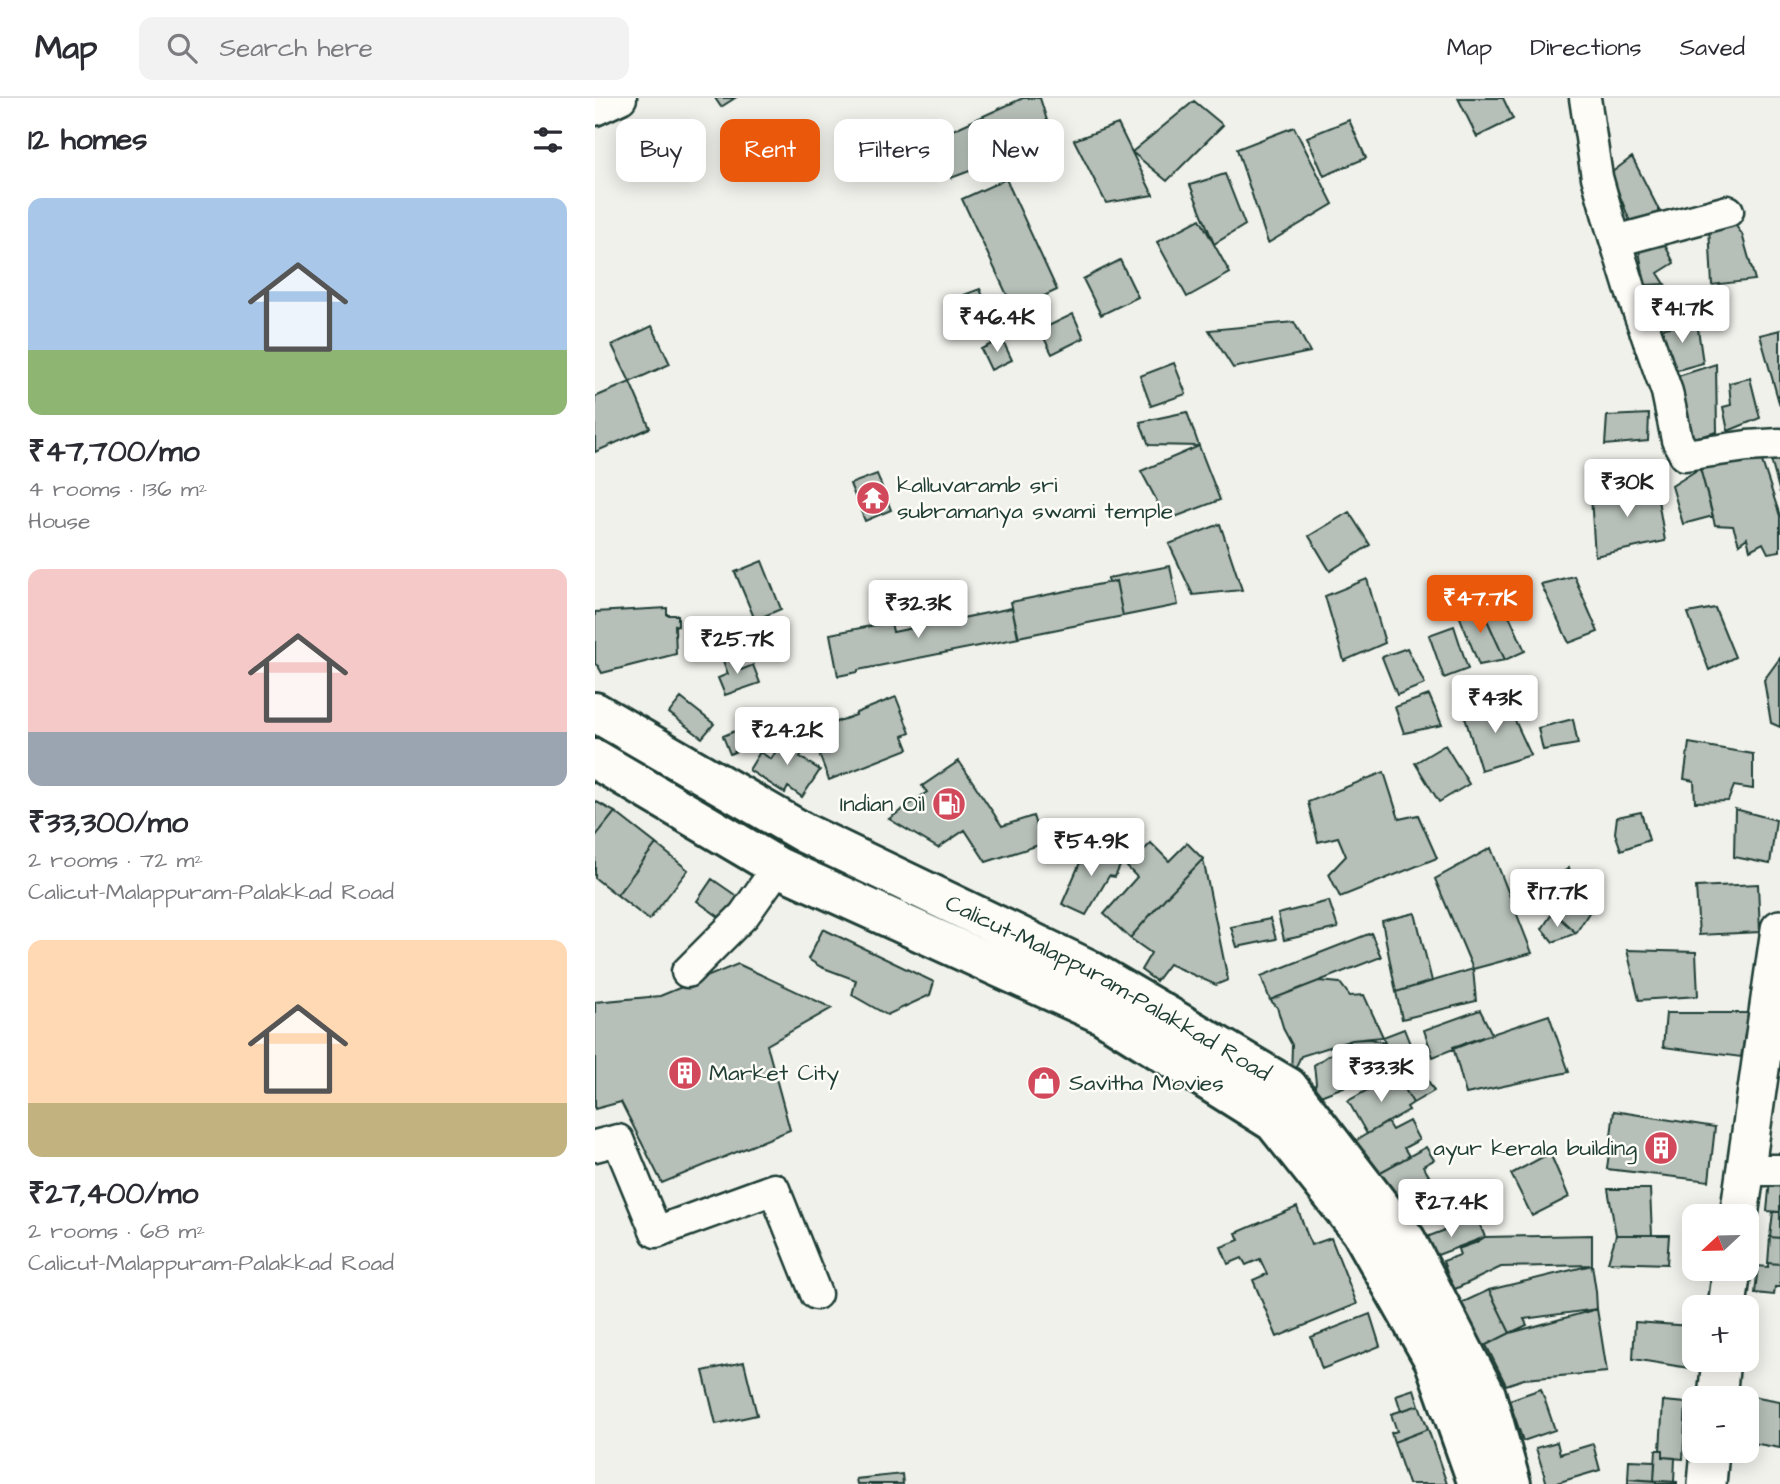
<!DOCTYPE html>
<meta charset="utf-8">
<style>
:root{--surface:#fff;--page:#f2f2f3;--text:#2b2b33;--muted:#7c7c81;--line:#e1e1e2;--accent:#ea580c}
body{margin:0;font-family:"Architects Daughter",sans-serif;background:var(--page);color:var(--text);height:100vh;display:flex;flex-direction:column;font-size:26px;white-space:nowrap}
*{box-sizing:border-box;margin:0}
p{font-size:23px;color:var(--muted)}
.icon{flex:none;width:38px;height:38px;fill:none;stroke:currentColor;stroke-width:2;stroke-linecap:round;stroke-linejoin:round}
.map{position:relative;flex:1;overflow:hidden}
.side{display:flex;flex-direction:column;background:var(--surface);width:595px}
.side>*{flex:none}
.banner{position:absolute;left:21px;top:21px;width:665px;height:63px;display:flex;gap:14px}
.needle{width:46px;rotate:248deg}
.tools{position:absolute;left:1087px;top:1106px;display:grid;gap:14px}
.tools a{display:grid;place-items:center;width:77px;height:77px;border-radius:14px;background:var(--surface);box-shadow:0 4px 18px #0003;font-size:35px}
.price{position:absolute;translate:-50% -60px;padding:0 16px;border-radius:7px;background:#fff;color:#222;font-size:23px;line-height:46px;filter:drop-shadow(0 2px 4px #0008)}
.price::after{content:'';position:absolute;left:50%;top:42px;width:21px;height:16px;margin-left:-10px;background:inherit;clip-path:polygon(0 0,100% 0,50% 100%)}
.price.active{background:var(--accent);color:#fff}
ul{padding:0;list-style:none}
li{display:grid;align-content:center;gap:14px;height:371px;padding:0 28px}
li span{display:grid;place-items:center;height:217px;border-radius:14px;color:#555}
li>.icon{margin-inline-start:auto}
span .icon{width:126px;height:126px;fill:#fffc;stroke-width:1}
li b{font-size:30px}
h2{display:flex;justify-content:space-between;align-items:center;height:84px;padding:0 28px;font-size:30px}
.tag{padding:0 24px;border-radius:14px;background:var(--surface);box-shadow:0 4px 18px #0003;font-size:24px;line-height:63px}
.tag.active{background:var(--accent);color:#fff}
header{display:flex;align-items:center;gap:42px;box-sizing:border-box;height:98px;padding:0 35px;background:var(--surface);border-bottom:2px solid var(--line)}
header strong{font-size:33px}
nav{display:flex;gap:38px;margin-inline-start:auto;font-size:24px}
.search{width:490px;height:63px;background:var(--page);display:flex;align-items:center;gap:18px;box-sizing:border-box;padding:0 24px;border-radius:14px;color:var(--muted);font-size:26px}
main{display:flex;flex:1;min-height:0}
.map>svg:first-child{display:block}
</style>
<header>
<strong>Map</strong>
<div class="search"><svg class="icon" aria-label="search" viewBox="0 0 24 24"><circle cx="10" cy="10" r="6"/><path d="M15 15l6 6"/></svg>Search here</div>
<nav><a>Map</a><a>Directions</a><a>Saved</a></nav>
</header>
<main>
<section class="side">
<h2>12 homes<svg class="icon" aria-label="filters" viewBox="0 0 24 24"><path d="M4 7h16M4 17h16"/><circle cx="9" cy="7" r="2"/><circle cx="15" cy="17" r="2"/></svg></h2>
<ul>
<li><span style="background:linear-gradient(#a9c7e8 70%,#8fb573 0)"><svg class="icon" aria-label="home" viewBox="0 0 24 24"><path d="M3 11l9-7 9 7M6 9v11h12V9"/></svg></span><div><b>₹47,700/mo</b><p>4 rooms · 136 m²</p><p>House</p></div></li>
<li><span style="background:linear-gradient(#f6c9c9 75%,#9aa5b1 0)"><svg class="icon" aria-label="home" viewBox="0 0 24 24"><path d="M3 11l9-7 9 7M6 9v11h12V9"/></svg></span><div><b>₹33,300/mo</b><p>2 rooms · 72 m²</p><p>Calicut-Malappuram-Palakkad Road</p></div></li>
<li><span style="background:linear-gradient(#ffd9b3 75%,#c2b280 0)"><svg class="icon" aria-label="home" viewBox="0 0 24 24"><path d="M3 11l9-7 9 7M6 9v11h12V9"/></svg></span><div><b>₹27,400/mo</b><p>2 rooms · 68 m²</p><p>Calicut-Malappuram-Palakkad Road</p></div></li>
</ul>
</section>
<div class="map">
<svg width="1185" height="1386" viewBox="0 0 1185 1386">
<rect width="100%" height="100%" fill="#f0f1eb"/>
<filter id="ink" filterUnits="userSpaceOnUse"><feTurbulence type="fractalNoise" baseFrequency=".0143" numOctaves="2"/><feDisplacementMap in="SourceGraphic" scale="14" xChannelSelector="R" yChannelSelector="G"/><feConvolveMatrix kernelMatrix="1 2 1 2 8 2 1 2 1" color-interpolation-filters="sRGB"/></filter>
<g filter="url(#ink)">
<path fill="#b6bfb8" stroke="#1f3d34" stroke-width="2" d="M120,0H140L126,9Z
M428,0H445L458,42L356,80L340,40Z
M863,0H908L918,21L882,39Z
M599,3L628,27L572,83L537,54Z
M754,22L771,60L729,78L712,39Z
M523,26L558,97L511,105L479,42Z
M699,29L738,106L673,145L642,51Z
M1037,59L1065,114L1036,126L1016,75Z
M630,76L650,127L619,146L595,87Z
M411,81L462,192L419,212L367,101Z
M605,121L635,175L592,199L562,144Z
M1137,123L1147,136L1160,182L1117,187L1114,129Z
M1065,137L1079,165L1063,175L1070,186L1050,187L1043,147Z
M525,162L543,199L506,217L488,181Z
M385,191L400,228L374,239L358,201Z
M1081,191L1105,193L1108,215L1061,226L1056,196Z
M478,216L489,240L457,256L445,232Z
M699,224L715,254L638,270L614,232Z
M1102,224L1108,265L1079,273L1076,256L1067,261L1065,231Z
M57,228L75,266L35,284L17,247Z
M1185,232V308L1165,237Z
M407,241L417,262L396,272L386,251Z
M579,265L591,296L556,308L545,278Z
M1121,266L1122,334L1093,342L1074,281Z
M1155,280L1165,320L1133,333L1128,309L1136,307L1134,285Z
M35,284L55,330L0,354V299Z
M592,314L604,348L554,347L545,324Z
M1054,316L1053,343L1010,347L1012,318Z
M1172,347L1185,350V395Z
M604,348L625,402L572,422L546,373Z
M1162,348L1185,418V453L1173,455L1168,445L1155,452L1152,440L1144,446L1138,428L1120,427L1105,370Z
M1105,370L1118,418L1088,426L1077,388Z
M282,376L296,412L270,423L255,386Z
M1060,384L1070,443L1000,458L996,399Z
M754,414L775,447L735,473L714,438Z
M625,426L647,492L598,497L574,446Z
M167,463L186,511L160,522L140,474Z
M575,468L583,507L528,518L521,483L514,485L513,480Z
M979,478L1003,534L974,545L946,486Z
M772,481L790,545L749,563L730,498Z
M521,483L528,518L423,539L416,504Z
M908,504L930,553L910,562L888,513Z
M885,505L888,513L910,562L884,567L862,512Z
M72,510V517H83V528L80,527L81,556L7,575L3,568L0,566V514Z
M417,510L424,540L263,572V574L243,578L235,536L296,524L298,534Z
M1120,510L1140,559L1114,572L1093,515Z
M859,528L873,571L849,580L834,537Z
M812,550L830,586L802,597L787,559Z
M139,556L146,572L158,567L165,585L130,597L123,580L133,576L127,560Z
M1185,560V629L1176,625L1169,582Z
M834,597L847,627L809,635L800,609Z
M301,599L315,635L308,638L313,651L234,682L216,635L227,630L225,624L234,621L236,626L261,617V615Z
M86,600L119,626L107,640L74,615Z
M911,603L936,657L886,672L868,613Z
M978,621L983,646L948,652L943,630Z
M140,633L147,651L135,656L128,638Z
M201,634L215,643L205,659L225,672L207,699L193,689L190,695L154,672L165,654L176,661L187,644L193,647Z
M1094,645L1158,656V691L1139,688L1133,703L1100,704L1099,683L1089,681Z
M850,647L874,686L844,704L820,665Z
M364,663L407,728L438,718L447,746L391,764L370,732L343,750L294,721L332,694L327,688Z
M789,674L804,721L823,717L842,760L745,799L734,776L751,758L743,739L723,744L713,704Z
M0,703L20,714L0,739Z
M1140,711L1181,722L1175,766L1139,759Z
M20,714L61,746L22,797L0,780V739Z
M1046,714L1054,742L1026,752L1020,735L1022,719Z
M503,731L504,746L493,752L487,760L455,763L454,736Z
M556,745L574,763L592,745L608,761L572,798L535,840L509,816L542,779L532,769Z
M61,746L93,772L54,822L22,797Z
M504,746L520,752L517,762L525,768L520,779L514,778L491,817L467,806L487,760L493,752Z
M896,750L937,855L878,871L840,781Z
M608,761L633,882L621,887L574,866L561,883L546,872L556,855L535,840L572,798Z
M974,770L995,813L981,835L958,814L943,791Z
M117,781L143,799L127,821L102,803Z
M1163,786L1165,834L1104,837L1101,789Z
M734,803L743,830L689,842L683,816Z
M958,814L981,835L958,844L947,831Z
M820,815L837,883L801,894L787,823Z
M675,821L681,841L642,849L636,829Z
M228,831L339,884L335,897L292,917L257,897L261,882L226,869L213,861Z
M776,835L786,859L675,902L666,878Z
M1032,852L1101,854L1103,898L1044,902Z
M143,866L237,910L172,947L195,1032L67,1085L26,1004L0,1011V904L65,898Z
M878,871L881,903L807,921L801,894Z
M724,883L745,885L755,898L769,897L788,939L757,942L706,958L696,979L697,947L689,932L682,909L675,902Z
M885,912L897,936L838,959L829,932Z
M1071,915H1154L1146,959L1068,949Z
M954,917L974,974L871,996L858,949Z
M809,931L821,961L715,1002L721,985L719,967L757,942L775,941L790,945L788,939Z
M822,963L839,993L818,1005L801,976Z
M801,976L818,1005L812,1009L814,1012L772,1036L753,1003Z
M1019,1013L1120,1029L1114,1083L1012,1071Z
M814,1023L824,1042L809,1050L814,1058L780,1077L760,1043L792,1024L797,1032Z
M831,1049L839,1062L828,1068L837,1083L796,1106L780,1077Z
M955,1055L974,1099L937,1118L916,1076Z
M1175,1082L1185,1083V1114L1172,1113Z
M837,1083L852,1109L811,1132L796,1106Z
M1013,1091H1055L1057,1137H1021Z
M702,1109L716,1147L736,1140L762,1206L682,1239L658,1182L672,1176L665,1161L651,1167L647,1160L633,1166L626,1149L644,1142L641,1135Z
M1178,1114H1185V1140L1175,1139Z
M882,1120L890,1139L832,1161L821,1143Z
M997,1137V1167L906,1169L858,1192L848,1163L865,1157L863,1151L880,1145L890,1139Z
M1021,1137H1074L1072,1166L1013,1164Z
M1175,1139L1185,1140V1166L1173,1165Z
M1173,1165L1185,1166V1189H1180L1179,1197L1160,1195L1163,1168L1173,1169Z
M997,1167L1001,1193L1002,1211L929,1221L932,1227L915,1235L894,1192Z
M894,1192L915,1235L885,1250L864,1206Z
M1002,1211L1012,1274L929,1281L911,1287L891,1247L915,1235Z
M775,1216L785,1248L727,1271L716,1239Z
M1040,1224L1096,1228L1094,1270L1038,1261Z
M149,1264L162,1317L121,1326L108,1273Z
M819,1291L824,1307L806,1313L801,1297Z
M946,1291L960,1332L928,1343L914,1302Z
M1157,1298L1185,1303V1350L1152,1344L1154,1319H1152V1305L1156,1306Z
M1068,1303L1091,1305L1088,1361L1068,1359V1352H1065Z
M824,1307L833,1331L799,1344L796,1335L802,1333L796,1316Z
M833,1331L852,1386H813L799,1344Z
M962,1344L965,1356L998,1346L1005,1372L958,1386H952L941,1350Z
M1061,1352H1068V1359L1080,1360L1079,1384L1059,1383Z
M1034,1362L1060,1363L1059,1383L1033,1381Z
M307,1376L308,1386H262L261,1381Z
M1033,1381L1082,1384V1386H1033Z"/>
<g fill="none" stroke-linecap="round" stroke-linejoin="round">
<g stroke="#1f3d34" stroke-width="35">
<path id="minor" d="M990,0L1002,79L1014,122L1035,190L1072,294L1082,342L1090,357L1152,348L1185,346
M0,12L26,0
M1021,143L1133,113
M92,874L149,817L183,769
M0,1048L23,1042L61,1134L179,1091L221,1196
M1150,1072H1185"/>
</g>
<g stroke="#1f3d34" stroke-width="42">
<path id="major" d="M1144,1118L1185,831
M1132,1209L1137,1171
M1122,1300L1126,1262
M1112,1386L1115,1353"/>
</g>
<g stroke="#1f3d34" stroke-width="44">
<g id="highway">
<path id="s1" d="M0,614L209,735L491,870L693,989L811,1142L891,1297L916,1386"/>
<path d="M0,661L183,769L507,916L679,1024L766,1133L839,1262L883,1386"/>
</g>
</g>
<use href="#minor" stroke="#fdfcf7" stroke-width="30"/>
<use href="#major" stroke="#fdfcf7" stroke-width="37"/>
<use href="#highway" stroke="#fdfcf7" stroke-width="38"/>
</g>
</g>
<defs>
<g id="temple-disc" transform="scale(1.75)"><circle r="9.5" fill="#d1495b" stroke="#fdfcf7"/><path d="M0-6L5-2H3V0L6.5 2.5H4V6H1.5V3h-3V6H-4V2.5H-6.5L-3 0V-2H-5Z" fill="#fff"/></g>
<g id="fuel-disc" transform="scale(1.75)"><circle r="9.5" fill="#d1495b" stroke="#fdfcf7"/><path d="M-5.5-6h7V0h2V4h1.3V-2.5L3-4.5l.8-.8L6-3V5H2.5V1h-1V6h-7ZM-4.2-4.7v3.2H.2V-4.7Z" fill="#fff"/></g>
<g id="building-disc" transform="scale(1.75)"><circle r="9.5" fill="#d1495b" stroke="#fdfcf7"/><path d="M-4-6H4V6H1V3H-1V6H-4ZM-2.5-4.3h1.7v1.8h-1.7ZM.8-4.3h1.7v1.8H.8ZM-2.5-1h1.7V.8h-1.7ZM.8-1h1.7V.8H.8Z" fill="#fff"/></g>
<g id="shop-disc" transform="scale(1.75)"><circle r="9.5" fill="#d1495b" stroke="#fdfcf7"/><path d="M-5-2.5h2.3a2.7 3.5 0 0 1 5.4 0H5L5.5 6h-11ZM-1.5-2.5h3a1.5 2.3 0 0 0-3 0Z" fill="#fff"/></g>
</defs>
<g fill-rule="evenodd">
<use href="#temple-disc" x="278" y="400"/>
<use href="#fuel-disc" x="354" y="706"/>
<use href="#building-disc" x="90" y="975"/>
<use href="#shop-disc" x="449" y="985"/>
<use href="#building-disc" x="1066" y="1050"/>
</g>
<g text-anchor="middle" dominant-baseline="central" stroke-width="5" stroke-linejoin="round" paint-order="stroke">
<g font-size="23" fill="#1f3d34" stroke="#fdfcf7" text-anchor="start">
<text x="302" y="387">kalluvaramb sri<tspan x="302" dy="26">subramanya swami temple</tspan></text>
<text x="330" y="706" text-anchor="end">Indian Oil</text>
<text x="114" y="975">Market City</text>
<text x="474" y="985">Savitha Movies</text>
<text x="1042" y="1050" text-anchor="end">ayur kerala building</text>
</g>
<g font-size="23" fill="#1f3d34" stroke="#fdfcf7">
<text stroke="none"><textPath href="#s1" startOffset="583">Calicut-Malappuram-Palakkad Road</textPath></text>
</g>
</g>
</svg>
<div class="tools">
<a><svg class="needle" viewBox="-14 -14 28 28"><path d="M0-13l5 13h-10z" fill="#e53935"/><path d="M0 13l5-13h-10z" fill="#7c7c81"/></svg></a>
<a>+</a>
<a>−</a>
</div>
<b class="price" style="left:1087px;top:247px">₹41.7K</b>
<b class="price" style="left:402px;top:256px">₹46.4K</b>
<b class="price" style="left:1032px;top:421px">₹30K</b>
<b class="price active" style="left:885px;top:537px">₹47.7K</b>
<b class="price" style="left:323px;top:542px">₹32.3K</b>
<b class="price" style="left:142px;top:578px">₹25.7K</b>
<b class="price" style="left:900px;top:637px">₹43K</b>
<b class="price" style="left:192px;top:669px">₹24.2K</b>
<b class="price" style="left:496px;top:780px">₹54.9K</b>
<b class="price" style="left:962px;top:831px">₹17.7K</b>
<b class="price" style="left:786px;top:1006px">₹33.3K</b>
<b class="price" style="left:856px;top:1141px">₹27.4K</b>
<div class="banner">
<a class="tag">Buy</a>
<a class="tag active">Rent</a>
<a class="tag">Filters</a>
<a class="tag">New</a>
</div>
</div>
</main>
